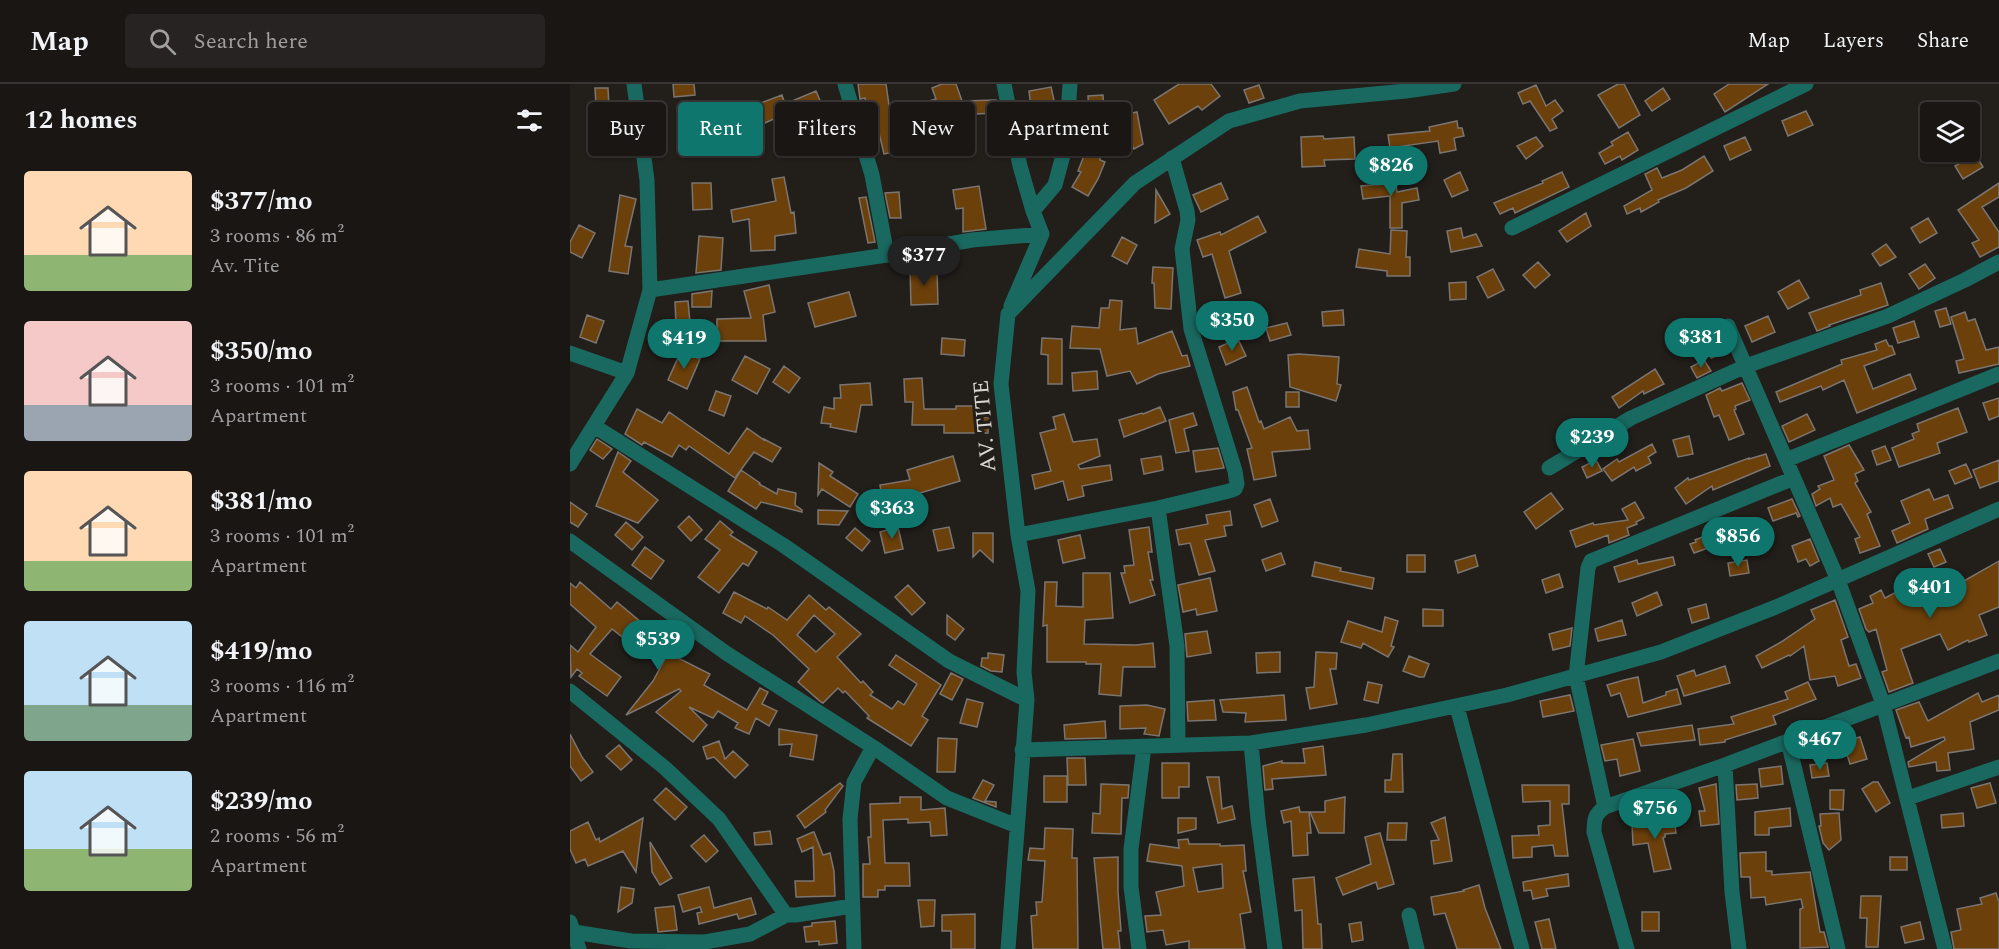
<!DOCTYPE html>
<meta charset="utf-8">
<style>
:root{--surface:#1a1614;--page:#272322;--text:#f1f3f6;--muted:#9f9fa0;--line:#383534;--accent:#0f766e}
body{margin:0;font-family:Spectral,serif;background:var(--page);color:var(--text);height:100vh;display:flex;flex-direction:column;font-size:22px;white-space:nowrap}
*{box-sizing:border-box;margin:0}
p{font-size:20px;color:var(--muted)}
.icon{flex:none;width:33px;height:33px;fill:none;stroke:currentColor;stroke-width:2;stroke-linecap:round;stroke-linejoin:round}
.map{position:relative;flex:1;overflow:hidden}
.drawer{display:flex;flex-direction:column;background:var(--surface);width:570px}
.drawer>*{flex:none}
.hud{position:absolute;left:18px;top:18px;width:570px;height:54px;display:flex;gap:12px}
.fabs{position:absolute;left:1350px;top:18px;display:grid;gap:12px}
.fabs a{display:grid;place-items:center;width:60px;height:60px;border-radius:6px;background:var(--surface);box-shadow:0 2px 4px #0004,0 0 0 2px var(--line);font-size:30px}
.price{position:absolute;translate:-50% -51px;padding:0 14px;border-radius:21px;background:var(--accent);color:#fff;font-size:20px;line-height:39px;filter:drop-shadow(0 2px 3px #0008)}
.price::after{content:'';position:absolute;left:50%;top:36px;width:18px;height:14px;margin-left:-9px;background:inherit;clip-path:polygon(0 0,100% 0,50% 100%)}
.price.selected{background:#222;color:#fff}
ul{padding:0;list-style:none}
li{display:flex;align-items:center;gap:18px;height:150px;padding:0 24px}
li span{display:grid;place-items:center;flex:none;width:168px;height:120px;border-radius:6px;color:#555}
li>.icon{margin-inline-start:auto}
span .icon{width:72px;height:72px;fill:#fffc;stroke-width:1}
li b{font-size:26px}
h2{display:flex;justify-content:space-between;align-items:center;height:72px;padding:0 24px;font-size:26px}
.chip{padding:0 21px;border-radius:6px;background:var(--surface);box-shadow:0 2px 4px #0004,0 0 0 2px var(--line);font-size:21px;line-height:54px}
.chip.selected{background:var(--accent);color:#fff}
header{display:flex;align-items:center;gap:36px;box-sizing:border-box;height:84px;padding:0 30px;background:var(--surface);border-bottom:2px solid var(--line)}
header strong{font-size:28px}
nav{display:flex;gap:33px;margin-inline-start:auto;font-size:21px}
.search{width:420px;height:54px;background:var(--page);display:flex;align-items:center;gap:15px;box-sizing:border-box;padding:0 21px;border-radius:6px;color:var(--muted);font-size:22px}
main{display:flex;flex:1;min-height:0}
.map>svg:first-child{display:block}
</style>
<header>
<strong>Map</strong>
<div class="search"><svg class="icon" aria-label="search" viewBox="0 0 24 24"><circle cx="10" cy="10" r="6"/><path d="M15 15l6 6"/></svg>Search here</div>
<nav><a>Map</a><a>Layers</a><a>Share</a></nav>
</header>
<main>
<section class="drawer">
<h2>12 homes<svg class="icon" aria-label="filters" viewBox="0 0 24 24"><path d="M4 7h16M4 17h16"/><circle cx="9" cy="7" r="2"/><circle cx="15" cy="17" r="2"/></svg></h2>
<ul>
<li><span style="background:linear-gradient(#ffd9b3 70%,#8fb573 0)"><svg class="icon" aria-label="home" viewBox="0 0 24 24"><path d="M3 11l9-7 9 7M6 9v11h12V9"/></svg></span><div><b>$377/mo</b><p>3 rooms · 86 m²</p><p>Av. Tite</p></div></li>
<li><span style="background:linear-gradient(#f6c9c9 70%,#9aa5b1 0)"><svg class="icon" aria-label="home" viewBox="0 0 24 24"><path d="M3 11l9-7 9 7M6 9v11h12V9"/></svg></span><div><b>$350/mo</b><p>3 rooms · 101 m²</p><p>Apartment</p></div></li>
<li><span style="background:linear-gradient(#ffd9b3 75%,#8fb573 0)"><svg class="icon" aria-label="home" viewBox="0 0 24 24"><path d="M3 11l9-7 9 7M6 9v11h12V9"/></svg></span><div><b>$381/mo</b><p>3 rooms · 101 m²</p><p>Apartment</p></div></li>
<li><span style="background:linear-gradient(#bfe0f5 70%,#7fa58c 0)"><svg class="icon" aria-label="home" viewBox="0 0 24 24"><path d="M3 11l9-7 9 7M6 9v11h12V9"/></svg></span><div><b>$419/mo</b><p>3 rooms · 116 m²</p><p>Apartment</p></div></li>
<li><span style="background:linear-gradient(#bfe0f5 65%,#8fb573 0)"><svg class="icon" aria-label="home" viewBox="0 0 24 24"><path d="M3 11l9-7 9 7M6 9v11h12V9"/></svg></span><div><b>$239/mo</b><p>2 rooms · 56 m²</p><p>Apartment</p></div></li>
</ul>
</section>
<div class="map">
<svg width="1429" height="865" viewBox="0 0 1429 865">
<rect width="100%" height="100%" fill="#221e1a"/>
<path fill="#6c400b" stroke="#7b7571" stroke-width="1.5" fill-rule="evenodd" d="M103,0H124L125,11L104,13Z
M288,0H316L320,28L366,15L362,4L372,0H386L392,17L426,16V29L384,31V40L351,42L353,48L333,54L336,66L314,70L302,20L296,21L295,14L290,15Z
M609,0H641L650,12L632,26L628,22L599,40L584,16Z
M1048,0H1054L1070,31L1049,44L1028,11Z
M1159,0H1198L1155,28L1144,10Z
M689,1L694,14L679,19L674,6Z
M966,1L976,22L985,16L993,27L982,35L987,44L980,47L960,17L953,20L948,9Z
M481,3L488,34L461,37L458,24L461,23L459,7Z
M25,4H38L39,22L26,23Z
M1093,4L1100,15L1082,27L1075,17Z
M246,7L255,28L239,35L236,29L211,39L208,33L195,39L188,20L212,11L215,20Z
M533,11L534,31L519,32L518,12Z
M175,27V30L140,42V28Z
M1236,27L1243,41L1218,52L1212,37Z
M567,28L573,60L564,65L558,53L553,31Z
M529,34L530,76L535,78L528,95L518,112L502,103L511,88L508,87L517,64H510V47H524Z
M887,37L888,44H892L894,52L884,54L886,66L870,69L868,57L820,64L818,51L860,47L859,43Z
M1058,48L1068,66L1052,76L1050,72L1035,80L1029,69L1043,61L1041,58Z
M753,52L754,55L784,53L785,75L754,76L755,82L732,83L731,53Z
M966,53L973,62L956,75L947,62Z
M1175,53L1181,66L1160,76L1154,62Z
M1405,70L1413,83L1393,95L1385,82Z
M1134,72L1143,87L1116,104L1088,116L1089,118L1071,128L1070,124L1057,130L1054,122L1082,106L1075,90L1087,84L1092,94L1112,86Z
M824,87L827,108L847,104L849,116L832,119V144H820V112L793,115L791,102L814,100L813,88Z
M890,88L898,106L882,113L874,96Z
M992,88L999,103L945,129L943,124L930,130L924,119L973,99L972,97Z
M214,93L221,129L224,128L226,149L205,152V166L181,167L179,135L163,138L161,126L206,117L202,95Z
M122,99H141L142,125L123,126Z
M651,99L658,115L631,128L623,111Z
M1429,99V113L1412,123L1429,148V163L1410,173L1402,159L1409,156L1388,126Z
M409,102L416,145L393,148V124L386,125L383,106Z
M586,106L600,130L585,139Z
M329,108L331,134H320L315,109Z
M50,111L66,115L55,162L62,163L58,190L39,187Z
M296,113L305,158L298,159L289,114Z
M1016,129L1021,142L997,158L989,147Z
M688,132L696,148L659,167L671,209L655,214L642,170L633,173L627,156L650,148L651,151Z
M1358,134L1367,149L1350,159L1341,144Z
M9,141L25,149L12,174L0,168V158Z
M891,144L893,154L906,150L912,162L881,168L877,147Z
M821,146L837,147L836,173H840V192H817V187L786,183L789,165L820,170Z
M129,152L153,154L151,186L126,189Z
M552,153L567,161L557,180L542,172Z
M1316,160L1326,173L1310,182L1302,170Z
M968,178L980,191L965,204L953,191Z
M1355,180L1365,194L1349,205L1339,190Z
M583,183L603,184L601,225L585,224L584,199H582Z
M340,185H367L368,220L341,221Z
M923,185L934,206L918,214L907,193Z
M1229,196L1239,214L1218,225L1208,208Z
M896,198V215L880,216L879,199Z
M1311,199L1318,221L1259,241L1260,242L1247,247L1239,229L1291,211L1290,206Z
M199,201L205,228L193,231L196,257H147V235L181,234L174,207Z
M142,207L141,223H122V210Z
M279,208L286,232L245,243L238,219Z
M540,216L552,217L550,246L566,244L568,260L602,247L612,272L617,271L620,282L588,290L567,300L560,287L537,292L530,265L500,264L502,242L529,244L531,224H539Z
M118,217L120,238L106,240L105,218Z
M1376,224L1381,240L1370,243L1365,227Z
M773,226L774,241L753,242L752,228Z
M1395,228L1398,237L1405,235L1416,266L1429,263V280L1389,289L1386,277L1394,275L1381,233Z
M17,231L34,237L26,259L10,253Z
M1198,232L1205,248L1182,258L1175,242Z
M1344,237L1349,253L1328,259L1323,244Z
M717,239L721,251L700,257L696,244Z
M1145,245L1155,269L1141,274L1131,251Z
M372,254L395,256L394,272L371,270Z
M472,254L492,255V300H478V271L471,270Z
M668,255L676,272L656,281L649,263Z
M1316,256L1319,262H1322L1325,270L1294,282L1303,305L1340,290L1346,305L1287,329L1274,296L1253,306L1251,302L1210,318L1206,308L1272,280L1271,276L1307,266L1305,260Z
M111,267L130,275L117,305L98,296Z
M729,270L769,273L767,300L771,301L766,317L720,303L718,271Z
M175,272L200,285L187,310L162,296Z
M1134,276L1141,287L1127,294L1121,283Z
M214,282L230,294L219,309L203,298Z
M1085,285L1094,300L1074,310L1073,307L1049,324L1042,313Z
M527,287L528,305L503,307L502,289Z
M352,294L354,325H386V322H408V333H419L418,349H374V341H342L343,318H335L334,295Z
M300,299L302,321H291L286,348L260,343L261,340L251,339L254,323L264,325V314H271L270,301Z
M1172,299L1180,316L1165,322L1166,325L1164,326L1174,350L1159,356L1149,331L1144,333L1136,311L1150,304L1152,307Z
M677,303L689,338L691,337L694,345L720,333L727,347L738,346L740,365L702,368L706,392L684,396L677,365L682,364L668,326H666L663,308Z
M146,307L161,312L154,332L139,326Z
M716,308H729V323H716Z
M1429,314V332L1419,336L1413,319Z
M590,323L596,337L554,353L549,336L572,329L573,330Z
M1388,324L1397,348L1367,359L1370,369L1329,383L1322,364L1344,355L1342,350L1349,347L1347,340Z
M67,325L92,339L99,328L159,370L177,344L194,356V355L211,364L202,378L184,368L165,394L119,362L116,366L109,361L102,373L74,358L72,361L55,350Z
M623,329L627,341L614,345L619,367L606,369L599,336Z
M494,330L503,358L527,355L530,372L508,381L510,385L540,381L542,396L512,402L514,412L498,416L493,397L465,405L462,391L481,387L470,349L486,345L483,333Z
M1237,330L1245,346L1219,358L1212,342Z
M1009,338L1015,350L1000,360L993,346Z
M1119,352L1123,370L1108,373L1103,356Z
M27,355L42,365L33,375L20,366Z
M1082,360L1086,368L1078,373L1081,379L1066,387L1064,383L1042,397L1033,385L1047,375L1049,378Z
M1279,361L1294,386L1285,390L1288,397L1285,399L1301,428L1297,430L1310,462L1290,469L1285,455L1290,453L1271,420L1263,423L1260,414L1246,422L1242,410L1250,405L1248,402L1264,396L1254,372Z
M1315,362L1321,376L1307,381L1302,367Z
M648,364L654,384L626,388L623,367Z
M48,368L61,377L53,388L88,416L68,439L26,422Z
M1196,370L1200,382L1143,406L1142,402L1116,420L1105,404L1118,394L1119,396L1179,374V375Z
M383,372L390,397L340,412V416L313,420L310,401L340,396L337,386Z
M591,372L593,386L574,390L571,375Z
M1026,376L1032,387L1017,394L1012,383Z
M1429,376V397L1410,404L1403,386Z
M249,379L263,388L260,392L288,410L280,423L252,405L248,411Z
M1396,380L1402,393L1385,400L1379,387Z
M171,386L190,399L189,400L207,410L208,405L226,409L225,421L232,426V428L191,418L186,425L158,407Z
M1359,405L1364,416L1378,411L1383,424L1355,435L1358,445L1327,459L1322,447L1340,439L1331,417Z
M981,409L993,425L966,445L954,428Z
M700,415L708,437L692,443L684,421Z
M1222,415L1230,432L1228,433L1226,429L1203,437L1198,424Z
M0,418L17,430L8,443L0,438Z
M1065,418L1074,434L1066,438L1067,440L1057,444L1059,451L1039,459L1038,451L1006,463L1000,447L1023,439L1024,441L1058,436L1052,425Z
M248,426L278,427L269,441L248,440Z
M660,427L662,441L654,442L656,452L635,456L645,487L629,491L620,459L609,461L606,446L638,440L636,431Z
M119,432L132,446L121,457L108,443Z
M150,437L163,448L160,451L187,468L178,482L173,479L149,509L128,493L150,466L135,455Z
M1175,437L1181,450L1156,461L1155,458L1124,469L1120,460L1126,458L1125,456Z
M56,438L73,453L62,466L45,451Z
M328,443L333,465L315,469L310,448Z
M379,443L384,464L368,467L363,446Z
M579,443L582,468H578L583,496H580L585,511L560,519L551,489H555L554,482L564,481L559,446Z
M285,444L300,457L292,467L276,454Z
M403,449H423V478L410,466L403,473Z
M510,451L515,474L493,479L488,456Z
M1240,455L1249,477L1240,482L1236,475L1228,478L1222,462Z
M75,463L94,477L81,495L62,481Z
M1370,465L1376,478L1364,483L1358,470Z
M711,469L715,480L696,487L692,476Z
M837,471H855V488H837Z
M905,471L908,482L888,489L885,477Z
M1103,473L1105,481L1049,498L1044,483L1067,476L1068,480Z
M1177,476L1179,489L1160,492L1158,479Z
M1429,477V523L1409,531L1417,551L1399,558L1398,556L1378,566L1370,550L1331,565L1343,599L1319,608L1312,588L1317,586L1306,545L1299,548L1296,545L1289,525L1303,519L1300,512L1311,506L1315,514L1338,502L1340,505L1356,499L1362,514L1392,500V498Z
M745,478L771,484L770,487L804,494L802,505L742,492Z
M513,489H540L543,534L515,536L514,560L566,561L583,559L585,583H553L551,612L529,610L531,580H516V578H477V541L473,542L475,498H487L486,522L513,523Z
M989,490L993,503L976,509L972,496Z
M640,494L647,527L627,531L626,525L613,528L608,501Z
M10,498L41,525L47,518L83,548L86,543L113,556L106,573L140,590L134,601L177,626L190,604L198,608L192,620L207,627L199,642L186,634L179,650L165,644L168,639L148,627L143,634L119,623L137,641L123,658L86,628L111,607L109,605L56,631L83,597L97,571L61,550L56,556L42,545L20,570L51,593L37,612L9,592L12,589L7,585L1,593L0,561L8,568L26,543L0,520V499L6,504Z
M338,501L355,519L342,531L325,513Z
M164,508L197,525L198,523L217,536L239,511L256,526L259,523L291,550L267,573L291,599L293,597L303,608L300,611L322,625L328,617L334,621L347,600L319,581L326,571L371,601L352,632L358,636L341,662L297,634L299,632L275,607L273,609L268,604L253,619L251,618L228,598L239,585L203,551L175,532L171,539L153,529ZM244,531L265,550L246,568L227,551Z
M1087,508L1092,521L1067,532L1062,519Z
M1265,516L1278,553L1271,556L1279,582L1286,580L1291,594L1268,602L1265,592L1240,596L1234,562L1220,572L1219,571L1192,584L1186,572L1211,558L1245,535L1241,526Z
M1136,520L1139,534L1122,539L1118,525Z
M853,525L873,526V542H853Z
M377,531L394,545L385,556L377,550Z
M815,533L828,537L821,562L824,563L818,573L793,559L791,564L771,558L778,537L812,548Z
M1052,536L1056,551L1028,557L1025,545Z
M1002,544L1000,562L983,566L979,550Z
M637,547L641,569L617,573L615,550Z
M710,568V588L687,589L686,569Z
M746,568L767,569L766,585H760L767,620L740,625L736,604L744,603Z
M418,569L434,571L432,588L421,587L411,582L412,574H418Z
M839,572L859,580L854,593H849L833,587Z
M1155,582L1160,599L1114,612L1107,592L1124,586L1126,592Z
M381,589L393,595L382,616L370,610Z
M1068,593L1073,619L1096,611V608L1107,605L1111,620L1058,633L1050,609L1041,612L1037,601L1054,596Z
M798,598L812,601L808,619L794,616Z
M1238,598L1246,615L1203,632L1206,640L1155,656V658L1130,661L1128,645L1164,640L1161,633L1218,615L1215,608Z
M1408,609L1412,618L1429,611V626L1400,638L1404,665L1378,669L1380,686L1367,687L1366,678L1339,683L1338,678L1375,656L1374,653L1341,663L1339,653L1336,654L1326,626L1349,618L1358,637Z
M714,611L716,636L675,638L676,629L653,628L650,616Z
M1000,611L1004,627L973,633L970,617Z
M397,615L413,619L407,643L390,639Z
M644,616L646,636L618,637L617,618Z
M577,621L595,625L589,652L574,650L576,644L550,645V622Z
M535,637L536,654L495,655L494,641Z
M1122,641L1125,656L1071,662L1067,649Z
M209,645L247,651L243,676L220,672L222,660L209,661Z
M0,650L12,673L23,688L11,697L0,682Z
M1290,653L1297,675L1280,680L1273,658Z
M368,654L387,655L385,688H367Z
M1063,655L1070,687L1050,692L1047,675L1035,677L1031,661Z
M149,657L155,675L163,667L178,681L165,694L144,673L137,675L133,663Z
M49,661L62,676L51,686L36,672Z
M753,662L756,691L702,695L703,705L695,706L693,682L712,677V679H735L733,665Z
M823,670H832L833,708H815V696H821Z
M497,674H515L516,701H498Z
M592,679H619V703H609V714H592Z
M1257,679L1259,692L1242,694L1240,681Z
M1211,682L1213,700L1191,703L1189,685Z
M474,692H497V718H474Z
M637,693H649L652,725L662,722L665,735L648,739Z
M413,696L424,701L415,717L426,718V723L403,714Z
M1303,698H1308L1320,719L1306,728L1292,705Z
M270,699L273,702L255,726L256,728L235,744L227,732Z
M1420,699L1426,719L1407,724L1401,704Z
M531,700L559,701L558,714H552L551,750L522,749L523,729L530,730Z
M1146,700L1149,740L1131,742L1129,727H1135L1129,704Z
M1187,700L1188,714L1167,716L1166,701Z
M952,701H999V720H992L998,772H985L983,761L962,763V773L943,774L942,752L969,751L968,742L980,741V717L953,718Z
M96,704L117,723L105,736L84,716Z
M1260,706H1274L1273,726L1260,725Z
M330,713H351V726L375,724L377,751L361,752L360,738L338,739V735L313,736L315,779H339L340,802H315V806H308V813H293V780H300L298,753H301L300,720L330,719Z
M775,713L774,749H749L740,728H755V717Z
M729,723L730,728H739L741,749H737L738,771L723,772L721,737L714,739L711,727Z
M1220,724L1221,742L1199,744V751H1185V728Z
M1269,729L1271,756L1259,766L1253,759L1249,742H1251L1250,730Z
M1393,729L1394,742L1372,744L1371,731Z
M875,733L882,777L864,780L861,757L869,756L861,739Z
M1104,733L1106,749L1095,750V753L1093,754L1101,785L1084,788L1078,759L1063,761L1062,740L1082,739L1081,735Z
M73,734L66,788L53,767L18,782L15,775L6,779L0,765V747L18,738L26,756L29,754L30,758Z
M608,734H626V745L608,749Z
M818,739H837L836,756H817Z
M475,744L503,745L502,774H507L508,865H463L461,832L467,831L466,818H472L475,777L458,776L460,764L474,765Z
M200,747L202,760L185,761L184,749Z
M243,748H244L253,771L260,769L264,787L265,812L226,813L225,797H244L243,763L232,768L227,755Z
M810,749L824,800L808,805L806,798L773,811L766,794L801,780L795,753Z
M134,751L148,767L136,778L121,762Z
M618,755L619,760H650V762L674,761L676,787H673L681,828L670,830L675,865H619V857L596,861L593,846L577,848L575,832L591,831L586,808L614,802L612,782L577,777L580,760L609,764L608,756ZM652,780L653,804L628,808L623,784Z
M80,758L102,794L90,801L82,788Z
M1196,768V787H1202V791L1240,788L1250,848H1254L1258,863L1230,864V825L1233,824L1231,815L1196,821L1195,813L1181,814L1180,793H1171L1170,769Z
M548,773V808L551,847H548L550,865H533L524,774Z
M1320,773H1337V786H1320Z
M998,790L999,802L976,805L978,812L963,815L961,806L954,807L953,798Z
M744,793L748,840H751L752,865H733L732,826L725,827L723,795Z
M909,801L915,824L931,865H887L875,829L864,831L861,813L894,807L893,806Z
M51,803L64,805L62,819L48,828Z
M139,803L144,824L181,814L186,830L169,835L167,830L129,840L127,829L132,828L130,823L113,828L108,811Z
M1426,809L1429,818V865H1384L1381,848L1391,846L1387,825L1412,820L1410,814Z
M1291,812H1311L1308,863H1296L1297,834H1290Z
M348,816H365L364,842L351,843Z
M104,822L107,846L88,848L85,824Z
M1072,828H1089V847H1072Z
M405,830V865H381V847H372V831Z
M979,835L986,865H972L965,838Z
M265,837L267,859L249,861V857L236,858L234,843L242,842V839Z
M791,838L793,856L782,858L779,840Z
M1350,838L1354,855L1335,859L1331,843Z"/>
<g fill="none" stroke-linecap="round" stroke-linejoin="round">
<path stroke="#196960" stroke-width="15" d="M275,0L302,91L317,171L402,156L472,150
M434,0L450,82L463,127
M942,144L1236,0
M80,206L317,171
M441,222L472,150L463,127L485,101L496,60L500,0
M1158,242L1268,496L1313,620L1375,865
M0,269L57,289
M24,342L213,461L379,577L457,616
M1216,376L1429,290
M0,380L57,289L80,206L77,96L64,0
M979,384L1061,334L1176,282L1318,232L1395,196L1429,178
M588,424L659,407L665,405L667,400L665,387L621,245L612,165L618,136L617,127L602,74
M448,451L588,424L607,562L608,661
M0,457L156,569L303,663L377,714L447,742
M0,607L95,684L149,735L216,831
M887,623L952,865
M1218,657L1268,865
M681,659L688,735L705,865
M452,666L681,659L796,641L937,611L1091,568L1206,523L1429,425
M1155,681L1162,808L1169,865
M1338,714L1429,683
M1035,723L1006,592L1018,484L1021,477L1224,394
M839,831L847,865
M0,838L9,865
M4,848L61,857L135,858L180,850L216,831H226L282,822
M284,865L280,735L284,698L303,663
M438,865L457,616L454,588L458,507L448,451L431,300L438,230L565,99L659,37L730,17L836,7L884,0
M569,865L561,803V765L574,663
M1057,865L1024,748C1024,735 1025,730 1035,723L1155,681L1429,577"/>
</g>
<g text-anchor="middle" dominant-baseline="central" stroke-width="6" stroke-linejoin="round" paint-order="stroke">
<g font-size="22" fill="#d8d5d2" stroke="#221e1a">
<text transform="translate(415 342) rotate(-95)">AV. TITE</text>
</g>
</g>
</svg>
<div class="fabs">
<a><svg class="icon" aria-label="layers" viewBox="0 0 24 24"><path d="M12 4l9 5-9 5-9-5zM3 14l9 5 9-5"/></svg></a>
</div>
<b class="price" style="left:821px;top:113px">$826</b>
<b class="price selected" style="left:354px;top:203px">$377</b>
<b class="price" style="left:662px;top:268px">$350</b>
<b class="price" style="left:1131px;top:285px">$381</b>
<b class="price" style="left:114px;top:286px">$419</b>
<b class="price" style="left:1022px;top:385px">$239</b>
<b class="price" style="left:322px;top:456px">$363</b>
<b class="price" style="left:1168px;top:484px">$856</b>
<b class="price" style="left:1360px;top:535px">$401</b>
<b class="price" style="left:88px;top:587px">$539</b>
<b class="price" style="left:1250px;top:687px">$467</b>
<b class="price" style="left:1085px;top:756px">$756</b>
<div class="hud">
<a class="chip">Buy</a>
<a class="chip selected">Rent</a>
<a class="chip">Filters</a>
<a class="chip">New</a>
<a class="chip">Apartment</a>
</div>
</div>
</main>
